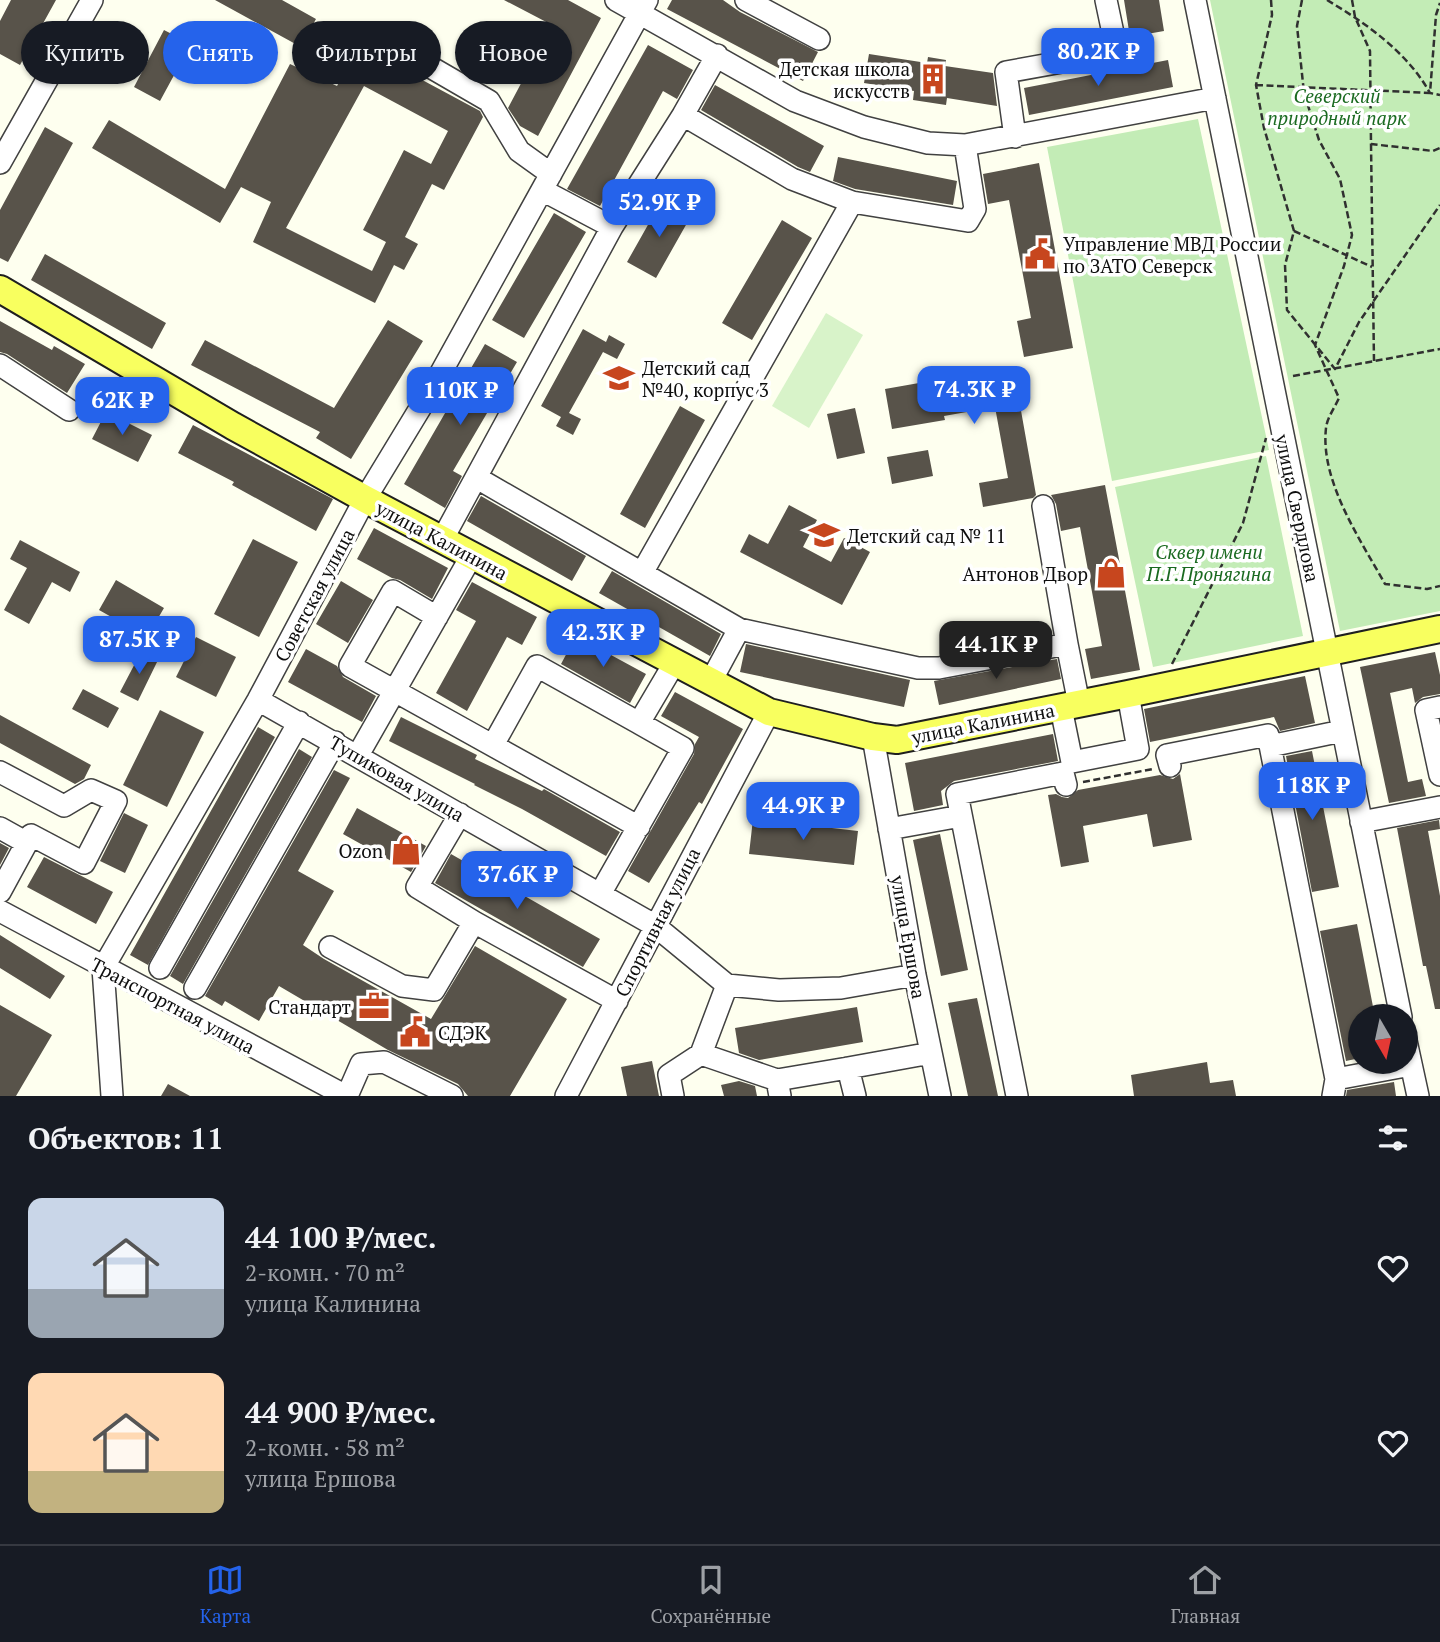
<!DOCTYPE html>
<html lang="ru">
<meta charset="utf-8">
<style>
:root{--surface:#171b24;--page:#20242c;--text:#f1f3f6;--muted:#9ea1a6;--line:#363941;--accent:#2563eb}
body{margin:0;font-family:"PT Serif",serif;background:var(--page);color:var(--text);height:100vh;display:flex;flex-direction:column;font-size:26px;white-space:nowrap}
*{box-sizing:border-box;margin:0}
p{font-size:23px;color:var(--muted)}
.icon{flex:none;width:38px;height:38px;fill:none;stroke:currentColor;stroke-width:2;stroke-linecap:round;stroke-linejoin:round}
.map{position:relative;height:1096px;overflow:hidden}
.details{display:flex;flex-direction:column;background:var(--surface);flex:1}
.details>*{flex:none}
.hud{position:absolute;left:21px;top:21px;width:700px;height:63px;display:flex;gap:14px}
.needle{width:46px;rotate:171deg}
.tools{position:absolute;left:1348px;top:1004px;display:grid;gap:14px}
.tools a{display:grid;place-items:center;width:70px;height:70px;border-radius:50%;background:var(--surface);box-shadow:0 2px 5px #0004;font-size:35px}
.price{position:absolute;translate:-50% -60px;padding:0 16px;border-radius:14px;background:var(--accent);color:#fff;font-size:23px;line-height:46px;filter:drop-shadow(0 2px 4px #0008)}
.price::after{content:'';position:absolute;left:50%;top:42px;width:21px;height:16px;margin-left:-10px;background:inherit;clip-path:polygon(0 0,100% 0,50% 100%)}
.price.selected{background:#222;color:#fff}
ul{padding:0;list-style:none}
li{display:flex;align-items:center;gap:21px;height:175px;padding:0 28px}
li span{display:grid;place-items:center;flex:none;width:196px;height:140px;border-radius:14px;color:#555}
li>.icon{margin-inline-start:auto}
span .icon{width:84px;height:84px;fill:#fffc;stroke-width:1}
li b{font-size:30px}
h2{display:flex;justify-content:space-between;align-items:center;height:84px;padding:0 28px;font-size:30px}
.tag{padding:0 24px;border-radius:32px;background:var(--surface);box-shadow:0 2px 5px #0004;font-size:24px;line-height:63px}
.tag.selected{background:var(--accent);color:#fff}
.menu{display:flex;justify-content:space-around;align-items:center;height:98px;border-top:2px solid var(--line);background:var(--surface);font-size:19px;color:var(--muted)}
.menu a{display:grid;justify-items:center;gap:4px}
.menu .selected{color:var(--accent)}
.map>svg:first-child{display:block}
</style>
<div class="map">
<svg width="1440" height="1096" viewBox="0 0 1440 1096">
<rect width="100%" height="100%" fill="#feffef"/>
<path fill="#c3ecb6" d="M1210,0H1440V611L1340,631Z
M1198,119L1269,450L1112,481L1047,147Z
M1266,456L1303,636L1153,667L1115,487Z"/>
<path fill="#d8f3c9" d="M826,313L863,335L809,428L772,406Z"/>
<path fill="#58534a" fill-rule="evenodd" d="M11,0H56L20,65L0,54V21Z
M215,0H282L316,19L301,47Z
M504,0H568L601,18L538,136L520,126L508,108L552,25Z
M672,0H723L740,12L818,52L803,81L667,9Z
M1124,0H1159L1164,31L1130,37Z
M164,30L191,44L160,101L134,87Z
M648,45L693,70L677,99L663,91L600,206L567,189Z
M359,46L480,111L483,117L444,190L432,184L405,237L418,244L404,270L394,265L375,303L253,242L271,202L241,187L220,223L92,148L109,120L225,189L290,64L337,86ZM364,86L448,131L431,164L404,150L363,230L386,242L372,271L286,228Z
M869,54L927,63L928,57L946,60L945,66L993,73L997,106L947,98L946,105L913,100L914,91L864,83Z
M1168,60L1173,87L1029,115L1024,88Z
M715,85L824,146L810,172L798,167L701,110Z
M45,127L73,143L8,262L0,258V210Z
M838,157L957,181L953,205L855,189L833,181Z
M1039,163L1073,348L1024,357L1017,321L1031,318L1009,200L988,204L983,174Z
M662,200L691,216L656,278L627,262Z
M554,213L586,232L524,338L492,320Z
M782,220L812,238L752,340L722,323Z
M45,254L166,323L152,349L31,280Z
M388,320L423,341L351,459L316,438L320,432L191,365L205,340L334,408Z
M0,321L52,350L54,346L85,364L67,393L7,354L0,352Z
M583,329L606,342L609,335L625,344L617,359L603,352L569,413L581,419L573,435L556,426L561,417L541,406Z
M485,344L517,362L453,471L462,476L445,508L404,484Z
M1015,377L1036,495L1033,498L983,507L979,483L1008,478L995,407L944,416L945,420L892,429L885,389L936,380L938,390Z
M680,406L705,420L645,528L620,514Z
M855,408L865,453L837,459L827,414Z
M106,412L152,435L138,462L92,439Z
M193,425L333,499L316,531L232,485L234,482L178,453Z
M928,450L933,476L892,484L887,457Z
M1105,485L1140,670L1091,679L1085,649L1102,646L1080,527L1061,531L1056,504L1051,495Z
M481,496L586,556L572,581L467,521Z
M789,505L817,520L803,547L831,562L844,538L870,552L842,605L740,552L749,534L768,544Z
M374,528L448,568L432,599L400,580L392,578L357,559Z
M253,539L298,562L259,637L214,614Z
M20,540L80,572L70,592L52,582L29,624L4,610L27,568L10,559Z
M612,571L721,634L710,656L599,593Z
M116,580L164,608L147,637L99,610Z
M341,581L373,600L348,643L316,624Z
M472,582L537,617L522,645L507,637L467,711L436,693L476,621L456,610Z
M576,636L646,674L630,703L561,664Z
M196,637L236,657L216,697L176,677Z
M746,644L910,680L904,707L740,672Z
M306,649L337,666L343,677L376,696L362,722L288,682Z
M141,652L158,660L138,701L120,692Z
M1435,652L1440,675V694L1423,697L1415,703L1412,688L1390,693L1408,782L1422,779L1426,796L1389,803L1360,667Z
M1057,659L1061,679L939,705L934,681Z
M1305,676L1315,723L1280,731L1274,717L1150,742L1144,709Z
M83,689L119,708L108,728L72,709Z
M675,692L743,729L702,804L699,802L649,883L628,871L694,754L695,744L699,737L661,716Z
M160,710L204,732L167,807L123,785Z
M0,715L91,765L84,779L75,784L0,743Z
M401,717L477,755L475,759L542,791L544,789L620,832L606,856L522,809L474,785L475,784L389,741Z
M258,727L275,737L148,965L130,955Z
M1053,734L1058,761L954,781L941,791L943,805L914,811L905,763Z
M299,749L312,757L183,984L170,976Z
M1312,751L1339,887L1312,892L1286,756Z
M334,770L350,778L298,871L334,891L303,945L324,959L431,1019L475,946L567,999L510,1096H468L458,1084L388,1050L279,986L259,1021L225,1001L222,1006L205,996Z
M1180,774L1192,840L1153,847L1147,814L1083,826L1089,862L1061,867L1048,795L1056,794L1062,797L1068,798L1078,790L1160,775L1173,779Z
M357,808L426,846L411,872L343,834Z
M124,813L148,825L125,873L100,861Z
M753,819L858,831L854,865L749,854Z
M1439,820L1440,829L1428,831L1440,896V1009H1435L1426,966H1423L1397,828Z
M940,834L968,970L941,976L913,840Z
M0,843L9,848L0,865Z
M451,854L600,939L583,967L435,883Z
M44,857L113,892L96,924L27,887Z
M1357,924L1375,1017H1360V1058L1346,1061L1320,931Z
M0,935L65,976L50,999L0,968Z
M977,998L998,1096H968L948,1003Z
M0,1005L52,1035L16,1096H0Z
M857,1007L863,1042L759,1060L739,1053L735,1028Z
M652,1061L659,1096H627L621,1067Z
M1207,1062L1210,1083L1233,1080L1236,1096H1134L1131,1075Z
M739,1081L755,1086L757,1096H724L721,1085Z
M1394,1082L1396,1096H1346L1347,1090Z
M168,1084L190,1096H161Z"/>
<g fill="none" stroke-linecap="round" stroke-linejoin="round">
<g stroke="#414141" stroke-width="24">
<path id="minor" d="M616,0L795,101L864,127L928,143L965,145L1215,98
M746,0L819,39
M1195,0L1401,1017
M382,39L489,101L519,151L551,174
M683,115L792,179L852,202
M1015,137L1006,72L1117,52L1106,0
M0,163L92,0
M612,227L683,115L717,55
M0,365L69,410
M477,478L739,629L711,681
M1043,506L1067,644
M442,540L612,227L542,190
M642,573L852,202L968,221L975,209L965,145
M437,617L393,591L350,666L639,827
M739,629L918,668H939L1067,644L1079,704
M258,700L654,925L727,985L779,990L841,988L915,975
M1440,707L1426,710L1440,775
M1061,708L1072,762L1138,749L1128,694
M873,737L915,975L940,1096
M493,745L537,666L639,723
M1270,746L1342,731
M358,755L472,555
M1170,766L1167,755L1268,735L1336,1079L1333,1096
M0,772L64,806L91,790L116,801L84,863L31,835L0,892
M460,814L417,887L474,922
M1361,822L1440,807
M0,828L27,843
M889,829L961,816
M600,894L683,748L639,723L675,662
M0,911L346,1096
M330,947L402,986L434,990L474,922L617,1001
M160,968L299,722
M727,985L701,1054L777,1080L780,1096
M195,988L335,742
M1405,1036L1418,1096
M1336,1079L1411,1065
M777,1080L848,1068
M112,1096L103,968L258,700L365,499L433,387L647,0
M347,1096L361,1064L384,1062L452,1096
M566,1096L769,712
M673,1096L669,1075L701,1054
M855,1096L848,1068L931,1053
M1017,1096L957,794L1063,773L1066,785"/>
</g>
<g stroke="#1f1f1f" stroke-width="30">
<path id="major" d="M0,289L233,426L365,499L769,712L873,737L897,740L1128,694L1440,629"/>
</g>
<path stroke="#303030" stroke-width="2.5" stroke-dasharray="7 3.5" stroke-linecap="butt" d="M1271,0L1272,15L1256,85L1264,128L1294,231L1285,265L1287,310L1335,369L1359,322L1440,205
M1302,0L1297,26L1304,93L1319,140L1340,179L1352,235L1344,266L1315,345L1339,398C1335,407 1327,418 1326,428C1320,481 1360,539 1385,584L1427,589L1440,586
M1327,0C1367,24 1407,52 1430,93L1440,95
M1352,0L1355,17L1370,51L1371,144L1433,151L1440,148
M1256,85L1430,93L1436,15L1440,3
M1371,144L1374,362
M1294,231L1372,267
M1293,376L1440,349
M1172,664L1243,523L1266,438
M1083,782L1153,769"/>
<use href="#minor" stroke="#fff" stroke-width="21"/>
<use href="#major" stroke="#f8ff5f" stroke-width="26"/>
</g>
<defs>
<g id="building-bare" transform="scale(2.415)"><path d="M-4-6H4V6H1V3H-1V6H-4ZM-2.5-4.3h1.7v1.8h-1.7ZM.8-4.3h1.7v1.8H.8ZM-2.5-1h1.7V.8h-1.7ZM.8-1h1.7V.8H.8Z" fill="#c7461e" stroke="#fff" stroke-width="2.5" paint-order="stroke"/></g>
<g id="civic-bare" transform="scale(2.415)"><path d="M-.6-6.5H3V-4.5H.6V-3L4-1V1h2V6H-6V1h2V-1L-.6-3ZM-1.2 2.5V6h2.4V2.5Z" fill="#c7461e" stroke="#fff" stroke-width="2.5" paint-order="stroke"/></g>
<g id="school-bare" transform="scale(2.415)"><path d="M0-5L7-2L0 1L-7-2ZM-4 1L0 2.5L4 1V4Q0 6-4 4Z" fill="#c7461e" stroke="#fff" stroke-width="2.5" paint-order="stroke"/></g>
<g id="shop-bare" transform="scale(2.415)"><path d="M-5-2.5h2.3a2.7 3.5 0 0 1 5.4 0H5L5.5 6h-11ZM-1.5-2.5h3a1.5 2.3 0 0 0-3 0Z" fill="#c7461e" stroke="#fff" stroke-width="2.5" paint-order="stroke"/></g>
<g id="office-bare" transform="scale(2.415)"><path d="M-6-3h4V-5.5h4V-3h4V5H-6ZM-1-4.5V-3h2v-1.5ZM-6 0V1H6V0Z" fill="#c7461e" stroke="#fff" stroke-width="2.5" paint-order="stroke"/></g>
</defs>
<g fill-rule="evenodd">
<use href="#building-bare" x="933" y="79"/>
<use href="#civic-bare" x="1040" y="254"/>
<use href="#school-bare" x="619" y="378"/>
<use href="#school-bare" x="824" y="535"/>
<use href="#shop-bare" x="1111" y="573"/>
<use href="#shop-bare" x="406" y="850"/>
<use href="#office-bare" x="374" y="1006"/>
<use href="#civic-bare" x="415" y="1032"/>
</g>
<g text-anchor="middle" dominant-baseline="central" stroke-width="7" stroke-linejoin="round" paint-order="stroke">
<g font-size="19" fill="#0e0e0e" stroke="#fff" text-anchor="end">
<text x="910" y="68">Детская школа<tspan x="910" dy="22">искусств</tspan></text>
<text x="1063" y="243" text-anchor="start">Управление МВД России<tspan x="1063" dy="22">по ЗАТО Северск</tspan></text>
<text x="642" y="367" text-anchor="start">Детский сад<tspan x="642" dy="22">№40, корпус 3</tspan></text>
<text x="847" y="535" text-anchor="start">Детский сад № 11</text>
<text x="1088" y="573">Антонов Двор</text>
<text x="383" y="850">Ozon</text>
<text x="351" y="1006">Стандарт</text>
<text x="438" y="1032" text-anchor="start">СДЭК</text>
</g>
<g font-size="19" font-style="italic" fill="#1a6a20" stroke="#fff">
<text x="1337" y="95">Северский<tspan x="1337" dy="22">природный парк</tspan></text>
<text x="1209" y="551">Сквер имени<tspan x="1209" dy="22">П.Г.Пронягина</tspan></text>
</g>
<g font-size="19" fill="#0e0e0e" stroke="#fff">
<text transform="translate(1298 508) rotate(78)">улица Свердлова</text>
<text transform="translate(442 540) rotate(28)">улица Калинина</text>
<text transform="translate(314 595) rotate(-62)">Советская улица</text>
<text transform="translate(983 723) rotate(-11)">улица Калинина</text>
<text transform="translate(397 778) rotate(30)">Тупиковая улица</text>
<text transform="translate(657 922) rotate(-63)">Спортивная улица</text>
<text transform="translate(909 937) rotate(80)">улица Ершова</text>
<text transform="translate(173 1005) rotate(28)">Транспортная улица</text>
</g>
</g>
</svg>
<div class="tools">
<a><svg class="needle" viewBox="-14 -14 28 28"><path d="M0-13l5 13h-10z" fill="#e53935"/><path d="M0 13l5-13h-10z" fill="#9ea1a6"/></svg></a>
</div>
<b class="price" style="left:1098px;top:88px">80.2K ₽</b>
<b class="price" style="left:659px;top:239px">52.9K ₽</b>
<b class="price" style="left:974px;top:426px">74.3K ₽</b>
<b class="price" style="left:460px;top:427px">110K ₽</b>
<b class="price" style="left:122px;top:437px">62K ₽</b>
<b class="price" style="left:603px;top:669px">42.3K ₽</b>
<b class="price" style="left:139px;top:676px">87.5K ₽</b>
<b class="price selected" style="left:996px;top:681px">44.1K ₽</b>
<b class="price" style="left:1312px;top:822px">118K ₽</b>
<b class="price" style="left:803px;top:842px">44.9K ₽</b>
<b class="price" style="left:517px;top:911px">37.6K ₽</b>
<div class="hud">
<a class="tag">Купить</a>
<a class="tag selected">Снять</a>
<a class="tag">Фильтры</a>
<a class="tag">Новое</a>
</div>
</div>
<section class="details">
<h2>Объектов: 11<svg class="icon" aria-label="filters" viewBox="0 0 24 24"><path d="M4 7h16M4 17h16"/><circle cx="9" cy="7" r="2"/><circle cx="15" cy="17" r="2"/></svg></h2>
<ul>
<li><span style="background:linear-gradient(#c9d6e8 65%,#9aa5b1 0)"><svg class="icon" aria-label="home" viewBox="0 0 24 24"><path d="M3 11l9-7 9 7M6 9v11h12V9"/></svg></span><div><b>44 100 ₽/мес.</b><p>2-комн. · 70 m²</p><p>улица Калинина</p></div><svg class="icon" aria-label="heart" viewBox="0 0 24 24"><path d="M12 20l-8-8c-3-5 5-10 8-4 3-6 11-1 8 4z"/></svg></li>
<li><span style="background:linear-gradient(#ffd9b3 70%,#c2b280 0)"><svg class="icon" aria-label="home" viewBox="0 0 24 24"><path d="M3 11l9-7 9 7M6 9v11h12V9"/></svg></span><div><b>44 900 ₽/мес.</b><p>2-комн. · 58 m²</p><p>улица Ершова</p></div><svg class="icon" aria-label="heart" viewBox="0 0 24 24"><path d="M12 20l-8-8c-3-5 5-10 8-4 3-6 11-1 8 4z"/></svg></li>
</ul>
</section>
<nav class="menu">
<a class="selected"><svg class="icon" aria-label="map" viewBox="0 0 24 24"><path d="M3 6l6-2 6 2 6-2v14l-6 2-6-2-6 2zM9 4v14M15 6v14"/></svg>Карта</a>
<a><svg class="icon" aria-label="saved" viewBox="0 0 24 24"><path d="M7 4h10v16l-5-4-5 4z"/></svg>Сохранённые</a>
<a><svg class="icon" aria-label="home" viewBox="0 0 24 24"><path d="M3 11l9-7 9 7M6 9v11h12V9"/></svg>Главная</a>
</nav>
